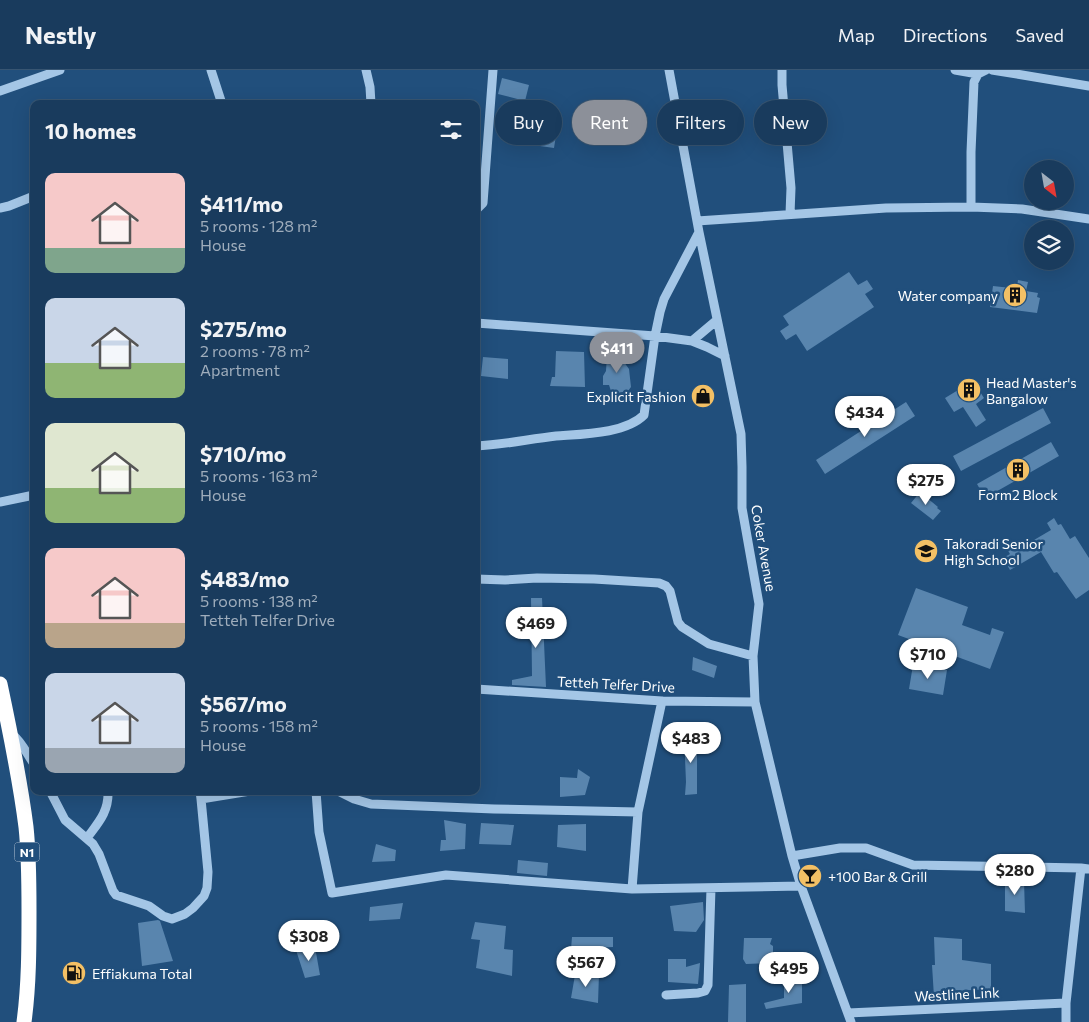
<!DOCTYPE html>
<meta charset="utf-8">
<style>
:root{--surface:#193b5d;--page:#264666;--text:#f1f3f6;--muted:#9fadbc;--line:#375572;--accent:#8c9099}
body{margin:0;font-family:Commissioner,sans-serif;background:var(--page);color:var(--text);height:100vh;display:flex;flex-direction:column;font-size:19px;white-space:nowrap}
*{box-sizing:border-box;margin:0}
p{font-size:16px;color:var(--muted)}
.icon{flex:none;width:28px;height:28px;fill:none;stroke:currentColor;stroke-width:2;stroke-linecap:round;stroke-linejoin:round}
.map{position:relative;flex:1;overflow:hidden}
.side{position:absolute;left:30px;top:30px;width:450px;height:695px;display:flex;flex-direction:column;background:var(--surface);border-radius:10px;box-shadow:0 5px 20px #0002,0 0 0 1px var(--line)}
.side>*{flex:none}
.guide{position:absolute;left:495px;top:30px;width:475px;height:45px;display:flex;gap:10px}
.needle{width:32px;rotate:149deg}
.fabs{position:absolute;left:1024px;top:90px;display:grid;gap:10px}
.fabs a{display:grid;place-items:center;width:50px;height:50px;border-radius:50%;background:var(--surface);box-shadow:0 5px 20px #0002,0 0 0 1px var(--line);font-size:25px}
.price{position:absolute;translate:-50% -42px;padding:0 11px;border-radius:18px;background:#fff;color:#222;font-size:16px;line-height:32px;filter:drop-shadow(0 1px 2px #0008)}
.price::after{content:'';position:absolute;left:50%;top:30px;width:15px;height:11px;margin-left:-8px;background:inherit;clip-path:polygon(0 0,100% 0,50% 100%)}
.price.selected{background:var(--accent);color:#fff}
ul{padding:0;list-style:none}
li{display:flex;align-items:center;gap:15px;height:125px;padding:0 15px}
li span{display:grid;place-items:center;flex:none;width:140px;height:100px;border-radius:10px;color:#555}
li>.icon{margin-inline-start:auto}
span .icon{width:60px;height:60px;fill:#fffc;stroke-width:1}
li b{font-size:21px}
h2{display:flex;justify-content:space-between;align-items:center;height:60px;padding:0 15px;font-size:21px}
.pill{padding:0 18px;border-radius:22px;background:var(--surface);box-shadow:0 5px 20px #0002,0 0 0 1px var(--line);font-size:18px;line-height:45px}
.pill.selected{background:var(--accent);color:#fff}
header{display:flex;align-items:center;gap:30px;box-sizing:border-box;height:70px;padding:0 25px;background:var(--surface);border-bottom:1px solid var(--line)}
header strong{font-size:24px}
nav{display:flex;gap:28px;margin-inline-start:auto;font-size:18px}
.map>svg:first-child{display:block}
</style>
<header>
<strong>Nestly</strong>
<nav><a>Map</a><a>Directions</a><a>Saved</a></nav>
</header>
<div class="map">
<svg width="1089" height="952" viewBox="0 0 1089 952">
<rect width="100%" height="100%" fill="#214f7c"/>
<path fill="#5985ae" d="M502,8L529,15L525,31L498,24Z
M540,51L558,53L554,78L526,74L529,53L539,55Z
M849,202L858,215L867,210L873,219L865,224L874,237L807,281L796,264L786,270L780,261L789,255L783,246Z
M1018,210L1028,212L1026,221L1038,223L1037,227L1040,228L1037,243L990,237L993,216L1011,218V215L1017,216Z
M556,281L584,282L585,317L550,316L552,307H555Z
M625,282L624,292L629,299L631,317L628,321L612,324L609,315H603V306L606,301L607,285Z
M483,287L508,289V309L481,306Z
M973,311L984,328L976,334L986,350L976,357L963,337L954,342L945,328Z
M906,332L915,346L825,404L816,390Z
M1043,338L1051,353L961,401L953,386Z
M1051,372L1059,386L985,428L977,414Z
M920,422L938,437L937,438L941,441L933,450L911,433Z
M1054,448L1058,455L1061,454L1070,469L1075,466L1089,488V520L1076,529L1057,502L1054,503L1041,482L1010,500L1003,488L1010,484L1007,479L1014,475L1017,480L1051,460L1047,453Z
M916,518L968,537L962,555L990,565L992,558L1004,562L990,599L898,565Z
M531,528H542L546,617L512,615V610L532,606Z
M693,587L717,596L714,608L692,600Z
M913,595L947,600L943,625L909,619Z
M684,664L697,666V724L685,725L686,712Z
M578,699L590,707L585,725L560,727V707L577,708Z
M444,750L466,754L465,779L440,781L441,770H446Z
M481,753L514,755L511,775L479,774Z
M586,754V781L557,777L558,755Z
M376,774L396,780L395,791L372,792Z
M518,790L548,793L547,806L517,803Z
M1005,810L1024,811L1025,843L1005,841Z
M703,832L704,850L696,862L674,861L670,836Z
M403,833L400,849L369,851L370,837Z
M158,850L160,851L173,891L142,896L138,853Z
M475,852L506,856L504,879L513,880L512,906L476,898L480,870L471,869Z
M572,867H613V877L571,879Z
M934,867L962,869V890L991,894V919L954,921L955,927H934L932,895H935Z
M744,868H772L770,874L773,876V893L746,894L743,889Z
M315,877L320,905L305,908L296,880Z
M668,889H686V897L700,893L698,914L668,912Z
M599,904L598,933L571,928L575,905Z
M784,907H802V933L766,939L764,933L784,928Z
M746,914V952H728L729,915Z"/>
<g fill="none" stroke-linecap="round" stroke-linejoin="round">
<path stroke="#a4c6e6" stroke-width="9" d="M211,0L222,34
M366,0L370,17L371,34
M669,0L699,162L741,364L742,397V438L759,534L753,586L755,632L792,786L801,816L851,952
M782,0V15L791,118L790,144
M955,0L978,4
M992,0L1089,16
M0,21L60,0
M971,137V82L974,12L978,4L986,0
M0,138L9,136L34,126
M476,138H478L483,133L493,0
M697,151L886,138L971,137L1022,139L1089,149
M476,253L655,266L692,271L707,277L725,286
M692,271L717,250
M476,376C503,375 529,369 556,366C582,364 625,364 644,345L655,266L660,242L664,229L699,162
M0,432L34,425
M476,509L505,510L537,508L594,509L659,513L666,516L670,521L678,552L682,557L709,574L753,586
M476,619L662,631L755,632
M12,664C22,672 27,684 34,694
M50,721L65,750L93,774L99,784L113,821L116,825L149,836L163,846L172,849L185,844L193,838L204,826L207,818L208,802L201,729L200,721
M316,721L319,762L332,823L446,805L632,819L801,816
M338,721L354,729L371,734L494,739L638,742L662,631
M201,729L250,721
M87,768C98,753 109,742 108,721
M792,786L840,778H866L913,795L1081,798
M632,819L638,742
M666,925L698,923L705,921L708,915L711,818
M848,943L1066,933
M1066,952V933L1081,798L1089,799"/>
<path stroke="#fff" stroke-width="15" d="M0,614C10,661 20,709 26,757C29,785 29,813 29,841C29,878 29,915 24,952"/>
</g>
<defs>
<g id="building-disc" transform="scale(1.25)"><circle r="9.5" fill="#f3c065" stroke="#214f7c"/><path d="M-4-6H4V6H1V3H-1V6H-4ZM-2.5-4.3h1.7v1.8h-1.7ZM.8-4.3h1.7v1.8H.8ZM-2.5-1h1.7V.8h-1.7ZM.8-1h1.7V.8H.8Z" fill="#111"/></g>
<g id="shop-disc" transform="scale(1.25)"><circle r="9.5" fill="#f3c065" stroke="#214f7c"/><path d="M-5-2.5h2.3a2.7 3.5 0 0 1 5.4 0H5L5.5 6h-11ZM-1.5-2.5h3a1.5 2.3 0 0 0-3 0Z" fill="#111"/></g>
<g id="school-disc" transform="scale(1.25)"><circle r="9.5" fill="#f3c065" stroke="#214f7c"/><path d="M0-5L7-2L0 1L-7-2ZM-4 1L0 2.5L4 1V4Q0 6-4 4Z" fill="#111"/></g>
<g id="bar-disc" transform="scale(1.25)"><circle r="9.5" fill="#f3c065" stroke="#214f7c"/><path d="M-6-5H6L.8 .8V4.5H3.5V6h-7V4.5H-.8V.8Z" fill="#111"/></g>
<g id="fuel-disc" transform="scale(1.25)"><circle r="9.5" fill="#f3c065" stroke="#214f7c"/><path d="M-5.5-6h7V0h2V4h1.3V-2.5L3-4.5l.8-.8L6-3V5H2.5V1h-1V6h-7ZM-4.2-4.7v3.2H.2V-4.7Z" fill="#111"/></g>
</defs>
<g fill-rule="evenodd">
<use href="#building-disc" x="1015" y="225"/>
<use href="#building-disc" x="969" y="320"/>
<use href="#shop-disc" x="703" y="326"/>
<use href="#building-disc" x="1018" y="400"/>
<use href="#school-disc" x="926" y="481"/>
<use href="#bar-disc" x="810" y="806"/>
<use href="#fuel-disc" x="74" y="903"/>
</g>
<g text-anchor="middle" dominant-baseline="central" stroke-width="5" stroke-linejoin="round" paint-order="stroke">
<rect fill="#214f7c" stroke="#bccad8" stroke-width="1" x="14.5" y="772.5" width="25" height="19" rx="4"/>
<g font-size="12" font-weight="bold" fill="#fff">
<text x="27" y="782">N1</text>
</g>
<g font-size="14" fill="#fff" stroke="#214f7c" text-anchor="start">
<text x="998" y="225" text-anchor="end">Water company</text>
<text x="986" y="312">Head Master's<tspan x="986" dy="16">Bangalow</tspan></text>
<text x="686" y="326" text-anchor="end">Explicit Fashion</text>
<text x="1018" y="424" text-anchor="middle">Form2 Block</text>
<text x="944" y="473">Takoradi Senior<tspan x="944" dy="16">High School</tspan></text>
<text x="828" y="806">+100 Bar &amp; Grill</text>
<text x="92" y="903">Effiakuma Total</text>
</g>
<g font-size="14" fill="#fff" stroke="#214f7c">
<text transform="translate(764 478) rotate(80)">Coker Avenue</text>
<text transform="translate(616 614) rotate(3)">Tetteh Telfer Drive</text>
<text transform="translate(957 924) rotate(-3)">Westline Link</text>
</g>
</g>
</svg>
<div class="fabs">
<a><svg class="needle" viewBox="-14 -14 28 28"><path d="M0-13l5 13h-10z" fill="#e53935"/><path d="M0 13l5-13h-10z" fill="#9fadbc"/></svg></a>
<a><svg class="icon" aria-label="layers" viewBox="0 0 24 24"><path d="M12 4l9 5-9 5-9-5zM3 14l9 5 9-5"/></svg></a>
</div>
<b class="price selected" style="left:617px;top:304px">$411</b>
<b class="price" style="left:865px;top:368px">$434</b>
<b class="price" style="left:926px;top:436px">$275</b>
<b class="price" style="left:536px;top:579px">$469</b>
<b class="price" style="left:928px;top:610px">$710</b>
<b class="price" style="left:691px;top:694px">$483</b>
<b class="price" style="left:1015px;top:826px">$280</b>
<b class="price" style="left:309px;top:892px">$308</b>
<b class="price" style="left:586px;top:918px">$567</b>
<b class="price" style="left:789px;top:924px">$495</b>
<div class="guide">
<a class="pill">Buy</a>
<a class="pill selected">Rent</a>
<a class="pill">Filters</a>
<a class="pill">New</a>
</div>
<section class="side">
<h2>10 homes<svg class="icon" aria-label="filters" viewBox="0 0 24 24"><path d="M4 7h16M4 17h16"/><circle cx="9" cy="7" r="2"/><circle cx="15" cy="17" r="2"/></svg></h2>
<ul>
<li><span style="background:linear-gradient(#f6c9c9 75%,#7fa58c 0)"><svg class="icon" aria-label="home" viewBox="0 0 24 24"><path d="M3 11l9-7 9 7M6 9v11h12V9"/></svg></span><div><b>$411/mo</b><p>5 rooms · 128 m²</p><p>House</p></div></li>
<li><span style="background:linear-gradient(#c9d6e8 65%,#8fb573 0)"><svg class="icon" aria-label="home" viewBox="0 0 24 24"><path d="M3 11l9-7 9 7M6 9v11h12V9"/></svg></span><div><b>$275/mo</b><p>2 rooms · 78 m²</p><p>Apartment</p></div></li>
<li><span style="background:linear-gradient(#dfe7d0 65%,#8fb573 0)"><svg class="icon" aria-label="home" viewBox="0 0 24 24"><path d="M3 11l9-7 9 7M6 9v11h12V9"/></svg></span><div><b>$710/mo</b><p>5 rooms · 163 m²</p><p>House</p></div></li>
<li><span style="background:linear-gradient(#f6c9c9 75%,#b9a48a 0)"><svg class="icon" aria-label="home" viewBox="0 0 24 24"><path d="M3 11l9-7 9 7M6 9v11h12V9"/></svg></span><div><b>$483/mo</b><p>5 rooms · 138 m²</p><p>Tetteh Telfer Drive</p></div></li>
<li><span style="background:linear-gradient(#c9d6e8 75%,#9aa5b1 0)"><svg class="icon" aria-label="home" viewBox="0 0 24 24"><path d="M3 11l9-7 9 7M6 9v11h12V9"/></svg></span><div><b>$567/mo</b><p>5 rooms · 158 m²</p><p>House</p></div></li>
</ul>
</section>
</div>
